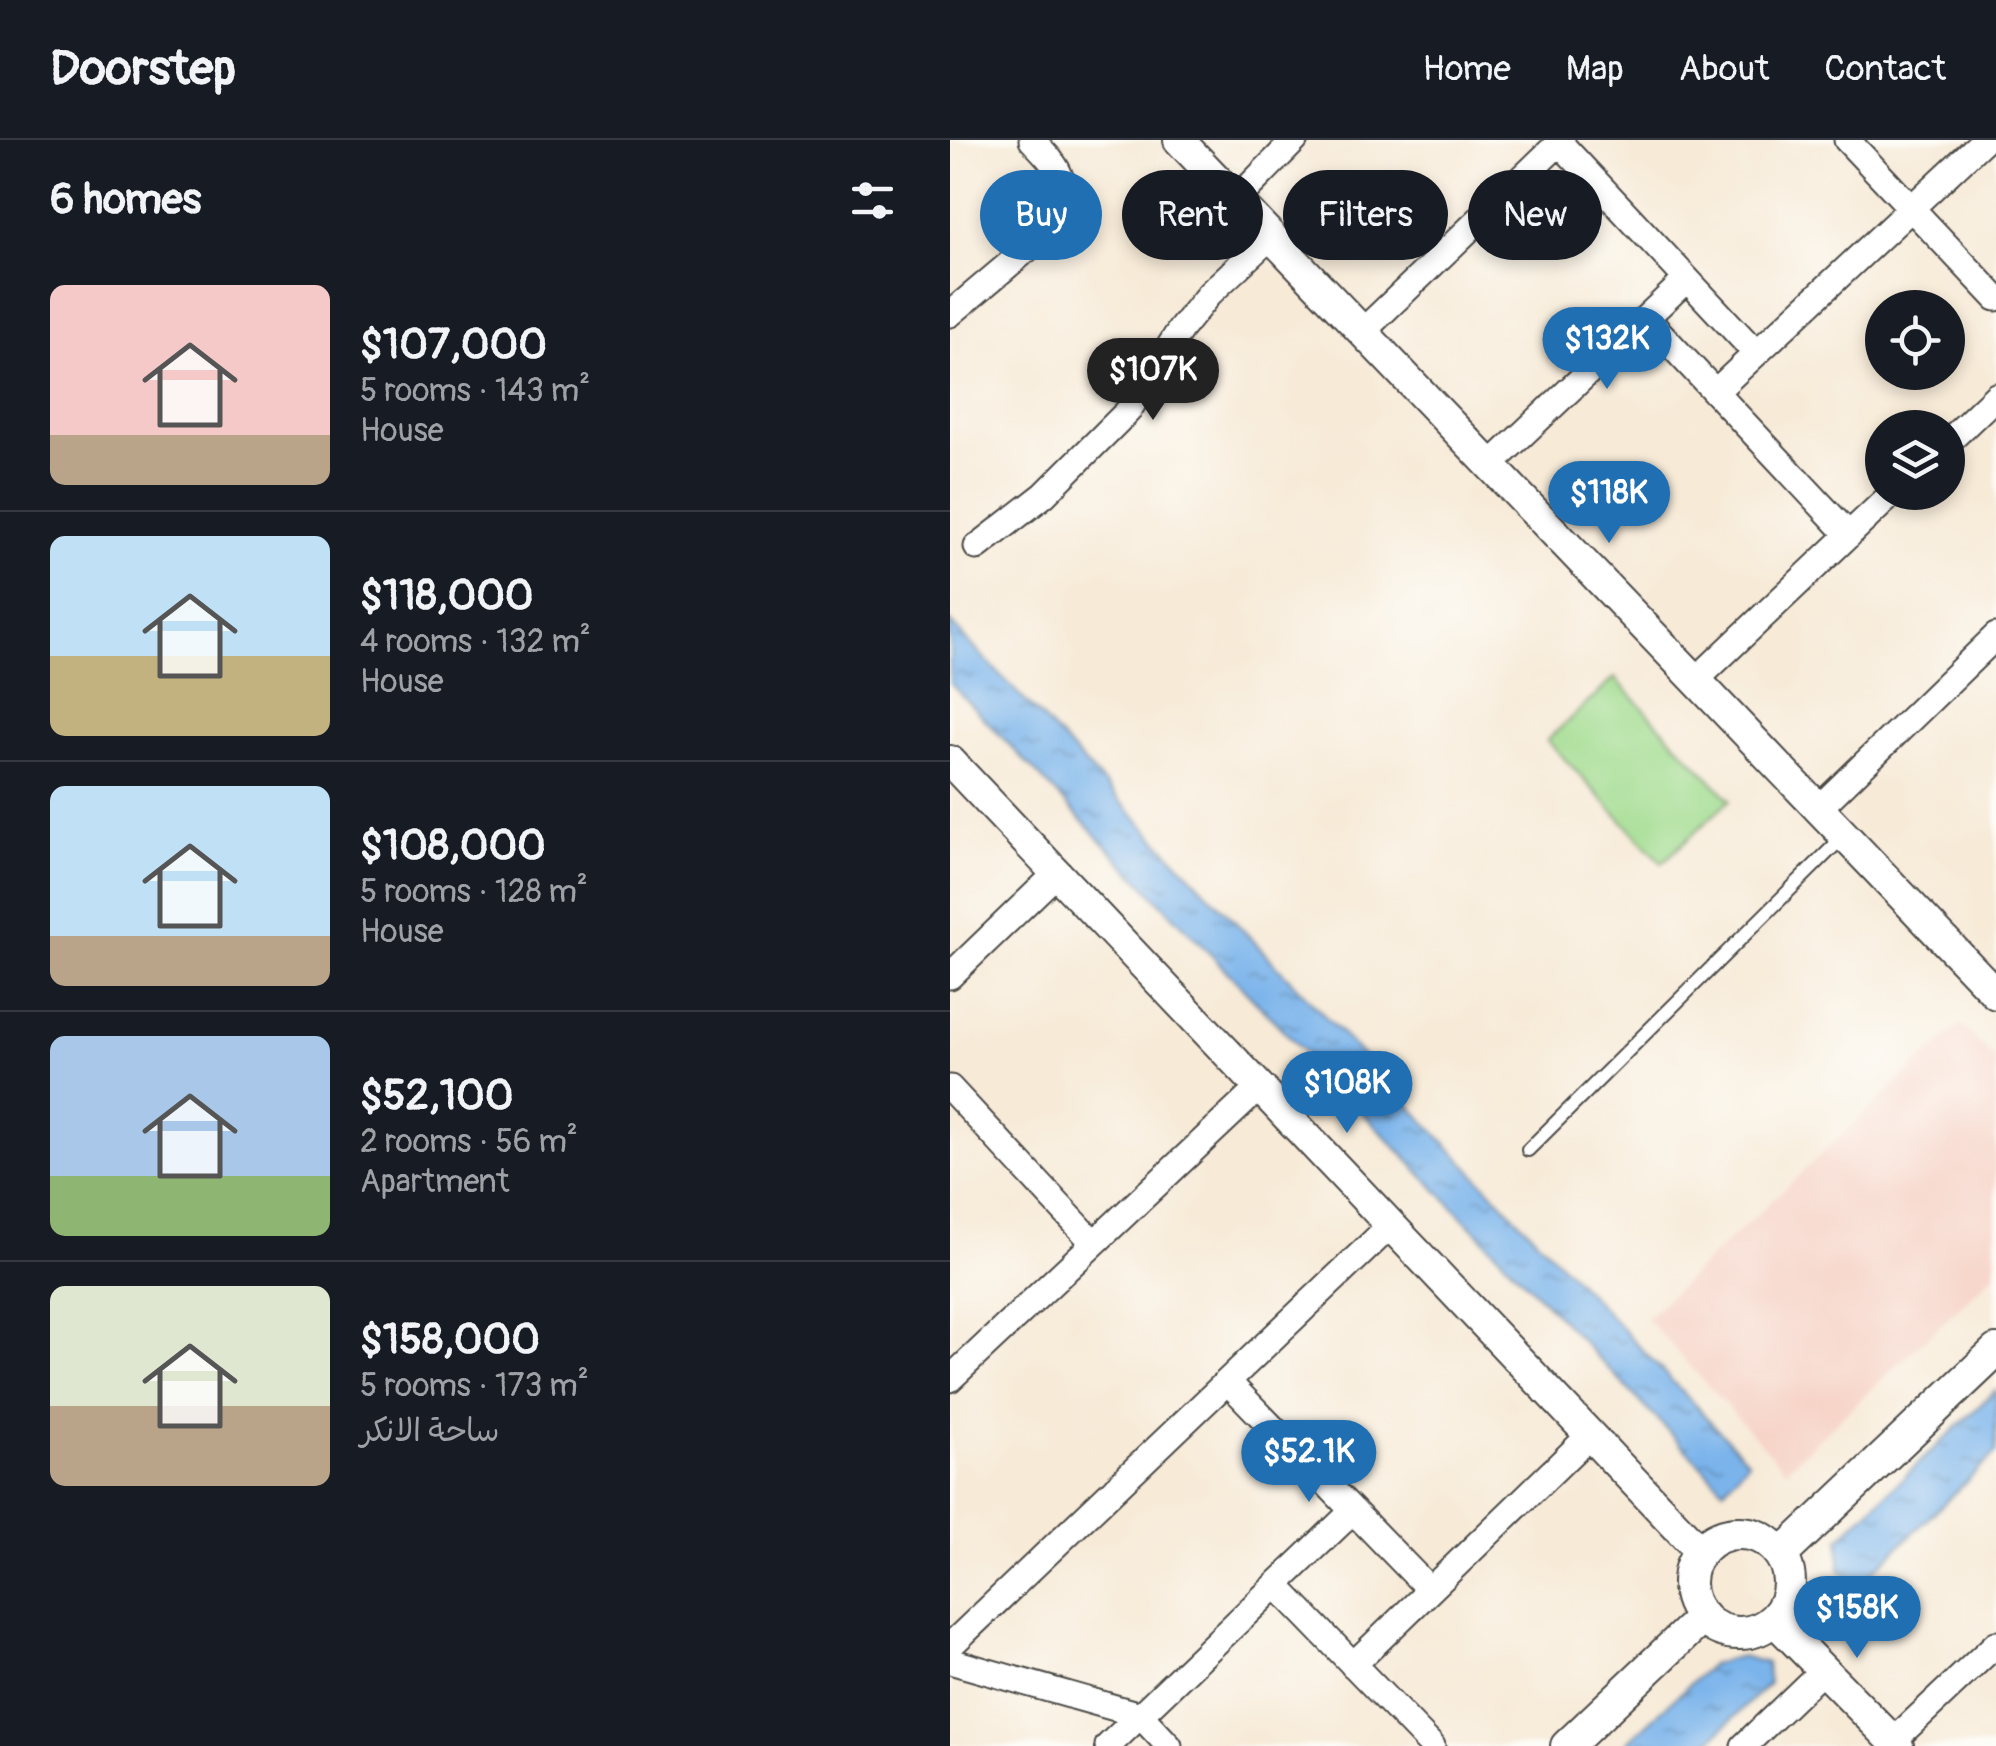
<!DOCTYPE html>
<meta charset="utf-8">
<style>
:root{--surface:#171b24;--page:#242831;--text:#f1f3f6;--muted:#9ea1a6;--line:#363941;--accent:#1f6fb2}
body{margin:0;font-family:Pangolin,"Playpen Sans Arabic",sans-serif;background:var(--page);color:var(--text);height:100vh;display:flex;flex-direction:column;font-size:38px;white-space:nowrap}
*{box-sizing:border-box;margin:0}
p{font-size:32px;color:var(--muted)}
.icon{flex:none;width:55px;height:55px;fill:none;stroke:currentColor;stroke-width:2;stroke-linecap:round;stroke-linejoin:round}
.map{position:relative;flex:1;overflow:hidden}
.sheet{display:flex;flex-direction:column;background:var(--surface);width:950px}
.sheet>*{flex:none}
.banner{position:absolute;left:30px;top:30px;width:865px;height:90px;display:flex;gap:20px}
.buttons{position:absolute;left:915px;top:150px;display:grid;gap:20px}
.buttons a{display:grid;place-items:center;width:100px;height:100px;border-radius:50%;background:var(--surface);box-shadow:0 5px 15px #0003;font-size:50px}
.price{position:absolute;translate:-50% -85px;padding:0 22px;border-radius:35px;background:var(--accent);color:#fff;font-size:32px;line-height:65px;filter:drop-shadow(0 2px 5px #0008)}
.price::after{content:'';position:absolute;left:50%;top:60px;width:30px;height:22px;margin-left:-15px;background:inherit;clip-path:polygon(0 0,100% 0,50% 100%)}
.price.current{background:#222;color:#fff}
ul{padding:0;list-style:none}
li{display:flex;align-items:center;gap:30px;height:250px;padding:0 50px}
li+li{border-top:2px solid var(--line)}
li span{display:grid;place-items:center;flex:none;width:280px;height:200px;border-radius:15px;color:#555}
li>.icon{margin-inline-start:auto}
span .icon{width:120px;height:120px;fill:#fffc;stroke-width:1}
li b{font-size:42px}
h2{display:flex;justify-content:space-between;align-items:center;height:120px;padding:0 50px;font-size:42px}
.chip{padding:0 35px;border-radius:45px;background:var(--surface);box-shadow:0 5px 15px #0003;font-size:35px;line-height:90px}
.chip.current{background:var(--accent);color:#fff}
header{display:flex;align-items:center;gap:60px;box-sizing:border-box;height:140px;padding:0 50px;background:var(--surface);border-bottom:2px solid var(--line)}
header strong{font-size:48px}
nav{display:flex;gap:55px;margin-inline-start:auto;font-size:35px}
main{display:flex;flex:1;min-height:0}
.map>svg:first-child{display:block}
</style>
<header>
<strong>Doorstep</strong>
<nav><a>Home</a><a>Map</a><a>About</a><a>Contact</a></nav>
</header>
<main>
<section class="sheet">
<h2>6 homes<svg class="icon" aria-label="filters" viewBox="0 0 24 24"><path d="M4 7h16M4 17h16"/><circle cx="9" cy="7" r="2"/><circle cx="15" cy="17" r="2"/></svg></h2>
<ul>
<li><span style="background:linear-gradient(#f6c9c9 75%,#b9a48a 0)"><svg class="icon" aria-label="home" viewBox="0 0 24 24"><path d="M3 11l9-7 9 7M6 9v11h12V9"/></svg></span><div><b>$107,000</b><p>5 rooms · 143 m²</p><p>House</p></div></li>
<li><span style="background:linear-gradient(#bfe0f5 60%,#c2b280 0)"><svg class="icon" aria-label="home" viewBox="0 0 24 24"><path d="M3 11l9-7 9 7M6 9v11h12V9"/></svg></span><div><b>$118,000</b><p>4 rooms · 132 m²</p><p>House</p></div></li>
<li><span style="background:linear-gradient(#bfe0f5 75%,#b9a48a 0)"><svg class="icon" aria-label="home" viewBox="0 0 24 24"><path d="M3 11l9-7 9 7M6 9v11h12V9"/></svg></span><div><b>$108,000</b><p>5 rooms · 128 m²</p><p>House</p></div></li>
<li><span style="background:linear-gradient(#a9c7e8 70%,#8fb573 0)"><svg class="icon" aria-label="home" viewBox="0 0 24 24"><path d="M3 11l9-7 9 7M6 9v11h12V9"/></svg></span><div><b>$52,100</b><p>2 rooms · 56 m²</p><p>Apartment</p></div></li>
<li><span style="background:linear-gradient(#dfe7d0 60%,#b9a48a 0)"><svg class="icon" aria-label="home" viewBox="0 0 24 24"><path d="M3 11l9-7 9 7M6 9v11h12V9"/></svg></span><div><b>$158,000</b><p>5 rooms · 173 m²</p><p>ساحة الانكر</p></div></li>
</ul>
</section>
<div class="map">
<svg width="1046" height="1606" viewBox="0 0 1046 1606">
<defs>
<pattern id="water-ripples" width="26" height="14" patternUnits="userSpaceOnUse" patternTransform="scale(2.5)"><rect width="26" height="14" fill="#7ab4eb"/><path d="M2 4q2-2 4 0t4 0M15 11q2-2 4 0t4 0" fill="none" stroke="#6493bf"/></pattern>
</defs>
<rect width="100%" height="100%" fill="#fdfcf7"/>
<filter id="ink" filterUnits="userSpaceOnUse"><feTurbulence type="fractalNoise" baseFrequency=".01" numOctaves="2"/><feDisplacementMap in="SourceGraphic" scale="20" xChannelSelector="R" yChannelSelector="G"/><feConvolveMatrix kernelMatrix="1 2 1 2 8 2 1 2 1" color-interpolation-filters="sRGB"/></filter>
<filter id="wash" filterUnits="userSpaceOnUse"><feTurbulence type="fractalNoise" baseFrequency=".0048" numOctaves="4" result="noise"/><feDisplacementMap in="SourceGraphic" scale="40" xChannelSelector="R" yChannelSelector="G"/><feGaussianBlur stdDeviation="2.25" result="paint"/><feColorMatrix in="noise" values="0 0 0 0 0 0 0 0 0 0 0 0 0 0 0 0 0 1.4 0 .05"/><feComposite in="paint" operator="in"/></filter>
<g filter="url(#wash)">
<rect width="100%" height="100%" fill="#f7ead7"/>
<path fill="#f6d1c5" d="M1011,884L1046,921V1133L835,1330L696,1178Z"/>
<path fill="#a0db8e" stroke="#66835c" stroke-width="2.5" d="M665,538L780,660L712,723L597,600Z"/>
<path fill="url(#water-ripples)" stroke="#52708b" stroke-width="2.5" d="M0,482L798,1321L774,1349L0,543Z
M1046,1250V1313L907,1447L890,1430V1398Z
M791,1516L816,1523L819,1543L755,1606H673L760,1525Z"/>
</g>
<g filter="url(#ink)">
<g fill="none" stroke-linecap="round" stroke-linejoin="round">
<g stroke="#4a4845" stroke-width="16">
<path id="service" d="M578,1010L893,697"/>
</g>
<g stroke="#4a4845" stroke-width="29">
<path id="minor" d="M607,0L806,213
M897,0L1046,158
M286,60L345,0
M0,174L108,83C115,36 115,34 82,0
M696,178L899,395
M412,192L612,0
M765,252L1034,0
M998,302L1046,256
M540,325L737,139
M27,407L94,355L178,271L230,190L259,154L321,96
M746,540L944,352
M867,670L1046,496
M0,836L107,733
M0,948L144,1103
M0,1239L310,947
M278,1242L480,1450
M326,1445L482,1606
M0,1506L441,1085
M0,1521L190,1575L219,1606
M403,1525L640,1295
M943,1601L1046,1504
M158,1606L403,1371
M794,1606L874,1529"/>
</g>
<g stroke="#4a4845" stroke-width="34">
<path id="tertiary" d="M229,0L1046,854
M0,621L751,1412
M823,1479L948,1606"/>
</g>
<g stroke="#4a4845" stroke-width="36">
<path id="secondary" d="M739 1443a50 50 0 1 1 100 0a50 50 0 1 1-100 0Z
M831,1415L1046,1211
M617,1606L753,1477"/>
</g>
<use href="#service" stroke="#fff" stroke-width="12"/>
<use href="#minor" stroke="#fff" stroke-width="25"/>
<use href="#tertiary" stroke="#fff" stroke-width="30"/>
<use href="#secondary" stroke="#fff" stroke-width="32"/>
</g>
</g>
</svg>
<div class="buttons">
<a><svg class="icon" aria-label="locate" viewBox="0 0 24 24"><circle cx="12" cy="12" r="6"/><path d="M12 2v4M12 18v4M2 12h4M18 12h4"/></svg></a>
<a><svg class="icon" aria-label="layers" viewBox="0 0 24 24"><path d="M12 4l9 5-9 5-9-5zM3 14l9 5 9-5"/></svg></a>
</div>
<b class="price" style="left:657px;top:252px">$132K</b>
<b class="price current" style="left:203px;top:283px">$107K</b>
<b class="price" style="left:659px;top:406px">$118K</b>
<b class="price" style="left:397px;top:996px">$108K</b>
<b class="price" style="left:359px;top:1365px">$52.1K</b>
<b class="price" style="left:907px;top:1521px">$158K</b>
<div class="banner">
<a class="chip current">Buy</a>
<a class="chip">Rent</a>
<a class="chip">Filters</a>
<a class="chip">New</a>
</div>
</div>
</main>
